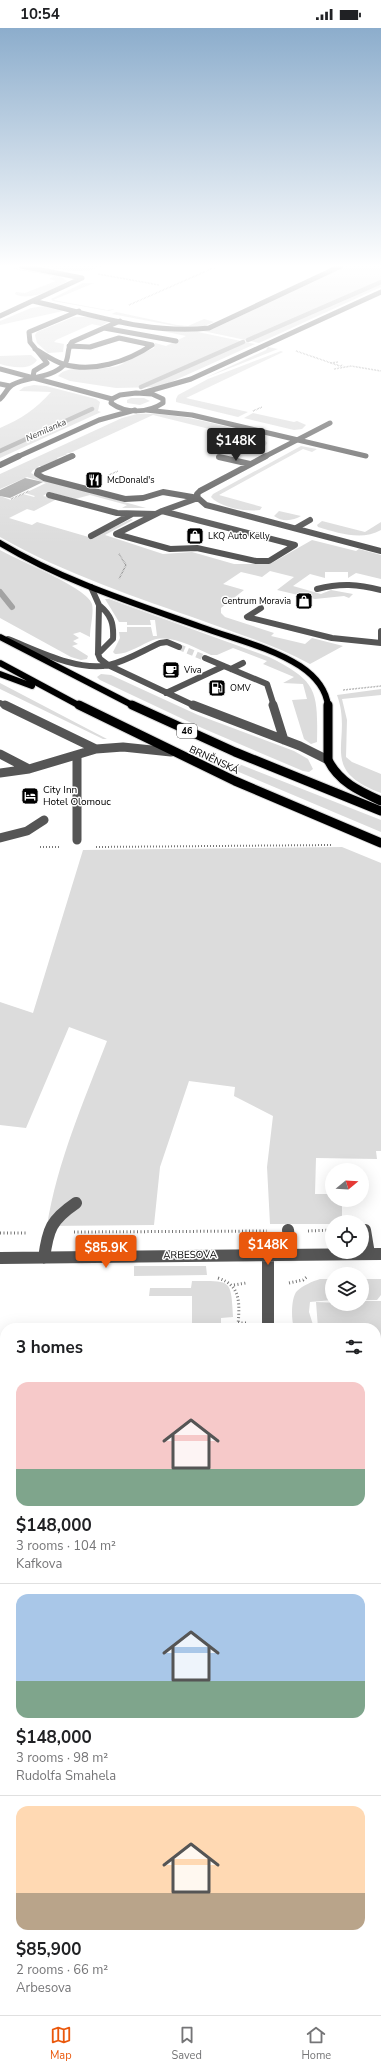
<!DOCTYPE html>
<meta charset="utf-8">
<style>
:root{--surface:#fff;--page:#f6f6f6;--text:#202124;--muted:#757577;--line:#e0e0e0;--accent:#ea580c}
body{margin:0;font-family:"Nunito Sans",sans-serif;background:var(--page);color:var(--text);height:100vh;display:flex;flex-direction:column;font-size:15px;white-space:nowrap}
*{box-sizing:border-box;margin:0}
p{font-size:13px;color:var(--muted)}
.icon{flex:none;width:22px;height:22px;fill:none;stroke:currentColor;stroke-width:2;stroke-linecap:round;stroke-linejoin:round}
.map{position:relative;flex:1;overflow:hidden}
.drawer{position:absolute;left:0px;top:1295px;width:381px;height:692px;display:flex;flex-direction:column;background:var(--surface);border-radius:16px 16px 0 0;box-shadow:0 4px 16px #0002}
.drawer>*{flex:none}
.needle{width:26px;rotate:72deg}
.fabs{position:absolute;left:325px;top:1135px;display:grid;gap:8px}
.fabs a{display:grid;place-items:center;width:44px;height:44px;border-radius:50%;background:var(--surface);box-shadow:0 4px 16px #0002;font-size:20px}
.price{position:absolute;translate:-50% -34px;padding:0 9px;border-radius:4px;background:var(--accent);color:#fff;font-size:13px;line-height:26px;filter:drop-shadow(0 1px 2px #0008)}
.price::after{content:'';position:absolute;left:50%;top:24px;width:12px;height:9px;margin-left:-6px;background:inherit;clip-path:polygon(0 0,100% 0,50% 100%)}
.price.current{background:#222;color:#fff}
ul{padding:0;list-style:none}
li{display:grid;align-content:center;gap:8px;height:212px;padding:0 16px}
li+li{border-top:1px solid var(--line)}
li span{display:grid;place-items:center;height:124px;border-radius:12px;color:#555}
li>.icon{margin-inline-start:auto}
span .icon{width:72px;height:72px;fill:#fffc;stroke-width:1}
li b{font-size:17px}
h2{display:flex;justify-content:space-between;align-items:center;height:48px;padding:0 16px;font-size:17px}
.status{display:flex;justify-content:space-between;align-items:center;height:28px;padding:0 20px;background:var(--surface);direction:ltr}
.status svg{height:11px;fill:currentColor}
.tab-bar{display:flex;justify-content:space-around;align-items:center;height:56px;border-top:1px solid var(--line);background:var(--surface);font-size:11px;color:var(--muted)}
.tab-bar a{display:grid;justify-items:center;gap:2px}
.tab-bar .current{color:var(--accent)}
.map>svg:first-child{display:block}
</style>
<div class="status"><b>10:54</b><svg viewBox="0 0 49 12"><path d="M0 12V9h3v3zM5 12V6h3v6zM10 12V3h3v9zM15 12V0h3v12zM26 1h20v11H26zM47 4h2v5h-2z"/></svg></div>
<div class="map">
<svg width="381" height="1987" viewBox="0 0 381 1987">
<rect width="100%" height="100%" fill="#fff"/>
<path fill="#dcdcdc" d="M42,238H104C82,247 64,242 42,238Z
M347,238H381V259L259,315L203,303L213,301Z
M14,240L60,248L67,253C55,261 29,274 15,266L16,264L25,265L56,253L49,251L54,248L12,241Z
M83,255H94L53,272L107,282L115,281L109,283L53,273L51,271Z
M45,278L63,281V283L0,297V293L31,280Z
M116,284L177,297L188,298L204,291L214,294L202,299L191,301L112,286Z
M74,289H90L108,294L101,298L92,296L56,312L54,314L64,316L63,324L48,325L37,315L35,307L37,304Z
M162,303L198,304L255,316L160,359L116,360L70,353L58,348C68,334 107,346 124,335L122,334L154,320L155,315L166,318L186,308Z
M268,319L278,321L205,350L266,322Z
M281,323L283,324L186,370L248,384L238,389L176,374V371L178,367L208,351Z
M31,327L37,332C30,343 11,339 0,336V328Z
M34,357L46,358L96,371L100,374L98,383L101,384L0,430V400C21,391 36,381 51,364L19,363L24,359Z
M131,370H144L150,373L140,377L127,375V372Z
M253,385L294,394L297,393L306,397L302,401L294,402L244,390Z
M137,386C178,384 219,397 259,407L257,409L264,411L267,415L264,420L253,417L258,413L153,387L70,425H68L66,426H68L57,430L58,431L42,438H39L38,439H40L33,442L31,445L48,453L146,480H122L127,477L90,467L75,471L49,464L43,468L57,471L34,483L27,481L9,490L32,497L37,494L92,510L131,491L133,492L105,507L163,526L192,524L234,536H270L312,512L356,523L359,521L381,527V551L356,545L348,550V544H325V550L310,546L293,558L321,566L331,562L353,566L349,570L344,568L315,571L277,562L294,549L270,543L262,549L241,544L223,556L244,562L221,580V585L225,589L274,605L271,608L305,616L312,610L343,618L310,636C277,618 241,607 206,594C136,569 65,546 0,509V468L11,472L23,466L34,469L35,468L25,465L46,455L27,449L0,461V446L122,390Z
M301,418L317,421L312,424L303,421L219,467L262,479L260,482C247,484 221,480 211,469L213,466Z
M279,483L301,488C293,493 282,494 274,488Z
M322,493L365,504L381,494V502C362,513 338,505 318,499L317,497Z
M0,522C17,532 88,560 92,576C94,585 90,599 90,609L80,604L73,606L79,610L73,613L78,616L72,618L88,628L87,631L81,632L71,629L0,590Z
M105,571H109L269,629C317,653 318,662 317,714L311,716L304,711L292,672L307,671L303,656L283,655L294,649L263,636L267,633L233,620L217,627H211C195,620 172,606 153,612C142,616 127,627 115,626L113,624L120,610L119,604H127V599H151L153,608H157L155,592H150L151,597H127V594H119Z
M101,646L111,647L198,687L294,723L308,731L313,741L309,744L303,743L202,700L100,652L97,649Z
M0,655L107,711H103L0,661Z
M381,661V667L342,671L347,692L346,729L352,734L381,746V765C316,741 354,713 337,667Z
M239,736L381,792V804L227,739Z
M342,819L381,835V1123H376L377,1131L316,1130L315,1166H332V1172H342V1194H332V1196H270L267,1139L273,1088L234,1068L235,1059L189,1053L160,1139L154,1197L47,1198C57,1134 84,1073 107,1013L69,999L26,1100L0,1097V974L33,985L83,822Z
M134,1238H206L207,1247L134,1248Z
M320,1251H332V1272L310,1274L309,1284L314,1300H294C291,1292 291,1269 297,1263C302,1258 313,1253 320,1251Z
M362,1251H381V1267L377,1272H362Z
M192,1253C231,1253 231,1250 233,1289L221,1290V1300H192V1268H149L150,1260H191Z
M362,1273H381V1795H376V1300H318L316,1274L362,1276Z"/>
<path fill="#a3a3a3" d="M25,450L43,454L10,470L0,468V462Z"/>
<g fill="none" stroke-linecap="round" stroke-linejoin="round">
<path stroke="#a3a3a3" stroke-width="4.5" d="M248,312L381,254
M141,359L243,314
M0,423L92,381"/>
<path stroke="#a3a3a3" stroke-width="6" d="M0,564L12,579"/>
<path stroke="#d9d9d9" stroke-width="6" stroke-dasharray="6 3.5" stroke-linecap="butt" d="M179,619L205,630"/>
<g stroke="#dbdbdb" stroke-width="8">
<path id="major-far1" d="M0,515C63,553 133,575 201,599C234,611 270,619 300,638C315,648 326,660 328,678
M0,609L134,678
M0,635L80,678
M0,646L32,658"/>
</g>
<g stroke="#dbdbdb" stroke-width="11">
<path id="major" d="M79,677L235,753L381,815
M132,677L235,724L381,783
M328,677V732C339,754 359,763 381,773"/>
</g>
<path stroke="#777" stroke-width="1.5" stroke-dasharray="0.5 1" stroke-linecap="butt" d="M98,246L159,257
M129,277L218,238
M296,323L340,338L343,337
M330,335L338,334
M334,341L351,338L381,343
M253,383L262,379
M109,447L118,443
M11,471L29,463
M119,526L126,537L119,551
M343,662L381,658"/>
<path stroke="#777" stroke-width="2" stroke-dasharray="1 2" stroke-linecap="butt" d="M40,819H59
M96,819L331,817"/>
<path stroke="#777" stroke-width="3" stroke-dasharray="1 2.5" stroke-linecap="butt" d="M308,1203L332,1202
M74,1204L267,1203
M0,1205H27
M218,1250C243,1258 239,1278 238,1300
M289,1255L303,1252L308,1248
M234,1257L246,1255
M238,1295H248"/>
<path stroke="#555" stroke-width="5" d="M21,238L82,250
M33,273C91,286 149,307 209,300L341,238
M0,288L82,250
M104,300L176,313
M35,321C44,326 53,333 63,336C92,345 127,334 152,317L119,310L90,319L69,318
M0,341L112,371
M33,349L34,343L47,335L30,314L29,304L79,283
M0,356L10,358
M136,365L152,366L163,371V375C148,385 126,386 111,375L112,371L120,367Z
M142,365L191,351L381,264
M0,371C5,367 7,360 12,357C28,348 50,351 64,337C70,331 66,321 72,314L120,293
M146,382L192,387L366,428
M17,429L99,392L135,382
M70,429L73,428
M264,429L330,395"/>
<path stroke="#555" stroke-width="6" d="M72,428L38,443L37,446L44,450L125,471L143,470L163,464L198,470L206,477L381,523
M219,429L250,436
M0,437L19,428
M49,467L117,485L156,486
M198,470L197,466L200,463L266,428
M162,483L295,517L269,533H256L197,520L170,521L116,506Z
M162,483L198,470
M296,500L310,492
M91,508L132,486
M91,559L99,577L98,626L100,631L108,637L195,678
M317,561C340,555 358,556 381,562
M261,580L247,589L332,610L381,615
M381,603V611
M8,611C36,622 78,644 109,637C127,633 144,622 160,615L167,614L179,619
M98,626L113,611C114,595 111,587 99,577
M205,630L224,638
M231,641L243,635
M166,665L224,638L267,656L274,678
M0,675L7,678"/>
<path stroke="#555" stroke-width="9" d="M193,677L300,718L328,732
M273,677L284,712
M96,721L123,719L171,724
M0,726L29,741
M77,727V812
M0,745L29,741L96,721L5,677
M0,810L27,803L44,792"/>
<path stroke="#555" stroke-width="12" d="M288,1202L291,1226
M365,1202L369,1226
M268,1226V1300
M0,1230L381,1226
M44,1230C48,1201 51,1192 76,1175"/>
<path stroke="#555" stroke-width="15" d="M0,1504H5
M376,1597H381
M0,1847H5
M309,1982L310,1987"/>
<use href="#major-far1" stroke="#000" stroke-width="6"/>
<use href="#major" stroke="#000" stroke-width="9"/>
</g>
<linearGradient id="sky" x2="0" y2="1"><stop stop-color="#8cadcc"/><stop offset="0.46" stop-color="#fff"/><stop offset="1" stop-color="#fff" stop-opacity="0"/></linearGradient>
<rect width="381" height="517" fill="url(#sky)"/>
<defs>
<g id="restaurant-square" transform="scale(0.9)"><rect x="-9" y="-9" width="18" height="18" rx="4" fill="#000" stroke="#fff"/><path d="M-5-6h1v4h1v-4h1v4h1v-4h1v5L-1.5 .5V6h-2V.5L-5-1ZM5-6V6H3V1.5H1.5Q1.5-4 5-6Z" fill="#fff"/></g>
<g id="shop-square" transform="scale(0.9)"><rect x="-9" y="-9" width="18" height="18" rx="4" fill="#000" stroke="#fff"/><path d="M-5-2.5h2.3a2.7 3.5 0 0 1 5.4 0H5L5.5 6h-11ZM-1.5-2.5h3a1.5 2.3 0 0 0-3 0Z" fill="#fff"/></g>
<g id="cafe-square" transform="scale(0.9)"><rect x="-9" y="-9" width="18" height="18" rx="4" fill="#000" stroke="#fff"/><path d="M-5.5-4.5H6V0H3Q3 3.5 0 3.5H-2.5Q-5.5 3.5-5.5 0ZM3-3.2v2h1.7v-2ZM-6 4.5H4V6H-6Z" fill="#fff"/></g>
<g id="fuel-square" transform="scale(0.9)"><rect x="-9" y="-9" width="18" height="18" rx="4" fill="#000" stroke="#fff"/><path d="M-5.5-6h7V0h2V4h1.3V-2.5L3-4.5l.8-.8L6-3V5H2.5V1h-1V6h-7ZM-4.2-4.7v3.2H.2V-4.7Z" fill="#fff"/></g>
<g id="hotel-square" transform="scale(0.9)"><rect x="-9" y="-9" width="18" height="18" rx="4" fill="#000" stroke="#fff"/><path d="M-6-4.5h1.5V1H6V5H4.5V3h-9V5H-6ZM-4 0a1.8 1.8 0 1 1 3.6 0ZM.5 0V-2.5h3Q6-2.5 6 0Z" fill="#fff"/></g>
</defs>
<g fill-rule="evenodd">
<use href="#restaurant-square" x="94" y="452"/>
<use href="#shop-square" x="195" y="508"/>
<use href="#shop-square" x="304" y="573"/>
<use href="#cafe-square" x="171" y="642"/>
<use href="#fuel-square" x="217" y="660"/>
<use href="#hotel-square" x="30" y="768"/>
</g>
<g text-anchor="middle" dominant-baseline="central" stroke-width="3" stroke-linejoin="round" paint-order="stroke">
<g font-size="9" font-style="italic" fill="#444" stroke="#fff">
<text transform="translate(46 402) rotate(-24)">Nemilanka</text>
</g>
<g font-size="9" fill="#000" stroke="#fff" text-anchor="start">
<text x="107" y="452">McDonald's</text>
<text x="208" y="508">LKQ Auto Kelly</text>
<text x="291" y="573" text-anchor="end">Centrum Moravia</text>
<text x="184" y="642">Viva</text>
<text x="230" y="660">OMV</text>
</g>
<rect fill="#fff" stroke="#4c4c4c" stroke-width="1" x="177" y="696" width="20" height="14" rx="3"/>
<g font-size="9" font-weight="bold" fill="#000">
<text x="187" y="703">46</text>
</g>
<g font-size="10" fill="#000" stroke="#fff">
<text transform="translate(214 732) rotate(25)">BRNĚNSKÁ</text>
<text transform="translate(190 1227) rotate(-1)">ARBESOVA</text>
</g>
<g font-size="10" fill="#000" stroke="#fff" text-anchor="start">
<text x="43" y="762">City Inn<tspan x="43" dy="12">Hotel Olomouc</tspan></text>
</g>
</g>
</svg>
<div class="fabs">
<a><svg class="needle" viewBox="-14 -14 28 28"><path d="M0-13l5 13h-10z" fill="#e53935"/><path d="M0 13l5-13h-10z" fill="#757577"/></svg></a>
<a><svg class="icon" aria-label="locate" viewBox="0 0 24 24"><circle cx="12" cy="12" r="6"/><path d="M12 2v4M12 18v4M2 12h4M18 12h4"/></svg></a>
<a><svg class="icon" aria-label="layers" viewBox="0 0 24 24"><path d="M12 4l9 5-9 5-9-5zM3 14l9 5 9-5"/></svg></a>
</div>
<b class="price current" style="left:236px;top:434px">$148K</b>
<b class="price" style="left:268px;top:1238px">$148K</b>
<b class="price" style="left:106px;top:1241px">$85.9K</b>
<section class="drawer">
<h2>3 homes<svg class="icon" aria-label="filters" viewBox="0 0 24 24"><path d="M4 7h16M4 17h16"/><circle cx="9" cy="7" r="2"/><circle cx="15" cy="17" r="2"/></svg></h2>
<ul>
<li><span style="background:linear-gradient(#f6c9c9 70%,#7fa58c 0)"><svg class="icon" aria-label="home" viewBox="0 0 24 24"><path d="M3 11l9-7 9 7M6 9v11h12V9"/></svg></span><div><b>$148,000</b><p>3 rooms · 104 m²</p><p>Kafkova</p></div></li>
<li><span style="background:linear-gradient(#a9c7e8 70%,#7fa58c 0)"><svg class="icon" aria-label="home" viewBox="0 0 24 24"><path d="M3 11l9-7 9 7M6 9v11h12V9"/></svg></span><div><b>$148,000</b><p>3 rooms · 98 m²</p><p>Rudolfa Smahela</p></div></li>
<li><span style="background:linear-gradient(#ffd9b3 70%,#b9a48a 0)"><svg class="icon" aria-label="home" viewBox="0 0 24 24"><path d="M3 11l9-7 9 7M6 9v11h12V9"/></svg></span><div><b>$85,900</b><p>2 rooms · 66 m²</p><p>Arbesova</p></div></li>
</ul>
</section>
</div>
<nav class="tab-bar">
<a class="current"><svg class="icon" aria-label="map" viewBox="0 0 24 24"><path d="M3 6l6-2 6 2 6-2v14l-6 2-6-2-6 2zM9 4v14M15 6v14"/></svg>Map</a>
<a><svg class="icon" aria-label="saved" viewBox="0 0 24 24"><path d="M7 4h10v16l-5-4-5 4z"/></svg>Saved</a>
<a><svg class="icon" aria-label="home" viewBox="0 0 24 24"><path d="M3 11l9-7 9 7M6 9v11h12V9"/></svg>Home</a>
</nav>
